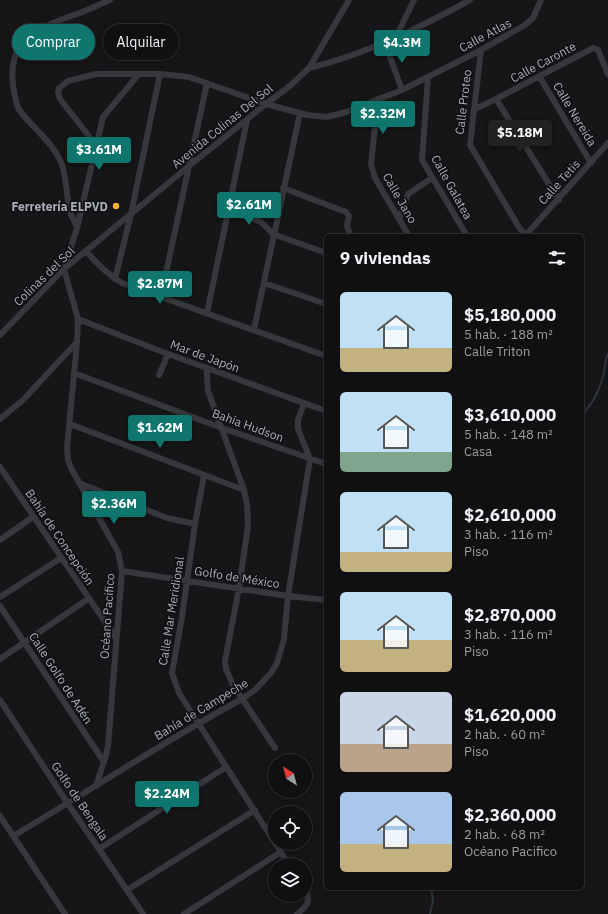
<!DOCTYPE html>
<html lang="es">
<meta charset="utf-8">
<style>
:root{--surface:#101012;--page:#19191b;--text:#f1f3f6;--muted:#9c9d9f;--line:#303032;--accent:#0f766e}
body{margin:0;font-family:"IBM Plex Sans",sans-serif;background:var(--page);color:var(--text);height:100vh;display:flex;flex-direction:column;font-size:15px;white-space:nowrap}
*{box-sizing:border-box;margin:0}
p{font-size:13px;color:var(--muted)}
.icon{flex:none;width:22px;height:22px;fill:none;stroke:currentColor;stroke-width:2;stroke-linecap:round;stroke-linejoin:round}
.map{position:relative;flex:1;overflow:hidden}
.drawer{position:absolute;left:324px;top:234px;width:260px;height:656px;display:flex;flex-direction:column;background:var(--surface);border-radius:6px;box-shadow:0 2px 10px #0003,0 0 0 1px var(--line)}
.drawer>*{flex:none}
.top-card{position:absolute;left:12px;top:24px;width:252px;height:36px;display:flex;gap:8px}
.needle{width:26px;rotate:324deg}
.controls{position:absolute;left:268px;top:754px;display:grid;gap:8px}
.controls a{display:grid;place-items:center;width:44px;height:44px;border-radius:50%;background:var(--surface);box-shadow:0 2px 10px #0003,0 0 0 1px var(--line);font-size:20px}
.price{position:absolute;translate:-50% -34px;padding:0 9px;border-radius:4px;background:var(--accent);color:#fff;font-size:13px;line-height:26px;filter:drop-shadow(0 1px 2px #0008)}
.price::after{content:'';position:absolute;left:50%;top:24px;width:12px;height:9px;margin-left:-6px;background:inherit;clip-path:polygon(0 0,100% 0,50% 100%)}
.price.active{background:#222;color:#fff}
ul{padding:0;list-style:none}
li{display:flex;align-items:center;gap:12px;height:100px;padding:0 16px}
li span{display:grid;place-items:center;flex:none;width:112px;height:80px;border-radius:6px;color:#555}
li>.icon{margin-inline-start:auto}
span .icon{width:48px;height:48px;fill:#fffc;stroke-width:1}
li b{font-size:17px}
h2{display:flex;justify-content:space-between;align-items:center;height:48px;padding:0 16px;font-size:17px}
.pill{padding:0 14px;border-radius:18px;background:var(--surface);box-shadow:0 2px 10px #0003,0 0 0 1px var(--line);font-size:14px;line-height:36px}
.pill.active{background:var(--accent);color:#fff}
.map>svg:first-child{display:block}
</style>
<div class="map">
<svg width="608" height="914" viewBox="0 0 608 914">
<rect width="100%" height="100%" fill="#161618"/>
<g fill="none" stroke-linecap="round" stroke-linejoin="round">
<path stroke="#2c353c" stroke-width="2" d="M582,414C593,405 601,386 604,373C605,367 605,359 608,354
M430,914L433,901L431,888"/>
<path stroke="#37383d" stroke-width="6" d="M395,39L414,0
M385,43L402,90
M481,50L470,145L520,229L528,236
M309,68C367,54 419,28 470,0
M539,76L591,163
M428,77L422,160L467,236
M378,99L371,164L375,178L409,236
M496,99L559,200
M475,109L496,99L593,48L598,50L608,74
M96,145L60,99L58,93L59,88L68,81L96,74H160L189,77L266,104L307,115L327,117L346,112L402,90L481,50L525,25L533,18L541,0
M283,188L346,212L349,216L347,226L351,236
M229,212L252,218L261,222L273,234L326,253
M399,219L408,194L432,178
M77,227C74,221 70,214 69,207C66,192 67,174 60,160C50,139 30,126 18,108C0,48 25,32 74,15C86,11 98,5 110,0
M525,236L608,143
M86,251C97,264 107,274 122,283L326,356
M115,279L131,214L160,74
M264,283L326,304
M161,296L207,83
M207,313L247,120
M78,319L168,354L326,411
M254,329L300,113
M0,335L64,269L189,166L266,104L291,85L309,68L349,0
M207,369V379L208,391L244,490L247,505L248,526L239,588L225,661L226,669L233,685L275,748
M74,373L222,428L326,464
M159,375L168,354
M0,419L23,400L77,342
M70,424L244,490
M0,467L116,638
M204,475L195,524L182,617L172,673L179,693L289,865
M79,483L167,518L195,524
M0,540L33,517
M122,571L288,596L326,600
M0,597L61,558
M0,606L104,762
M0,659L88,599
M0,700L68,804L99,849L143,914
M96,786L106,755L108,746L122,571L118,552L71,468L68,460L67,448L77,342L78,319L64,269L77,228L103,117L139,74
M0,816L65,914
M13,836C90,791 164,741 242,699L255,690L271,673L277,663L284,639L288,596L310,459L298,429V420L304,403
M99,849L226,767
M127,890L255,810
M184,914L281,852
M297,914C306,907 312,901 305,890"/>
</g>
<circle fill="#f2b134" stroke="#111113" stroke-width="1.5" cx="116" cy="206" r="4"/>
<g text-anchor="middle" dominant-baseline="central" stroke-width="3.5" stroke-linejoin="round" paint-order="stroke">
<g font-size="12" fill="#a8adb8" stroke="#111113">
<text transform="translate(485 35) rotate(-28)">Calle Atlas</text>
<text transform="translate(543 62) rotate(-28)">Calle Caronte</text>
<text transform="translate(463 102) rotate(-83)">Calle Proteo</text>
<text transform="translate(575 114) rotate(59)">Calle Nereida</text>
<text transform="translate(222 126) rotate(-39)">Avenida Colinas Del Sol</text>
<text transform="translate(559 182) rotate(-48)">Calle Tetis</text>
<text transform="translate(452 187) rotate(61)">Calle Galatea</text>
<text transform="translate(400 198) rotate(60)">Calle Jano</text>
<text transform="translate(44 276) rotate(-44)">Colinas del Sol</text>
<text transform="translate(205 356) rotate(20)">Mar de Japón</text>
<text transform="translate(248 425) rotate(20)">Bahía Hudson</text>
<text transform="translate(60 537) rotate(56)">Bahía de Concepción</text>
<text transform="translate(237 577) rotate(9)">Golfo de México</text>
<text transform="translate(171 611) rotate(-81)">Calle Mar Meridional</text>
<text transform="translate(107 616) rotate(-86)">Océano Pacifico</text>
<text transform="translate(61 678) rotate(57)">Calle Golfo de Adén</text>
<text transform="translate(201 709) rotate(-31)">Bahía de Campeche</text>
<text transform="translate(80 801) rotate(56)">Golfo de Bengala</text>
</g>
<g font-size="12" font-weight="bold" fill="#a8adb8" stroke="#111113" text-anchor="end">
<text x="108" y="206">Ferretería ELPVD</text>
</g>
</g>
</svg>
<div class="controls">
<a><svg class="needle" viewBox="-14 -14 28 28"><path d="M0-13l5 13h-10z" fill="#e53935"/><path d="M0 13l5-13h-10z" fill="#9c9d9f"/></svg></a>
<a><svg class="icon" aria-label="locate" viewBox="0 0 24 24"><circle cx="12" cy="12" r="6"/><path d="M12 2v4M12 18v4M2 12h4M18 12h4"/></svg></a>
<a><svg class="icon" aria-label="layers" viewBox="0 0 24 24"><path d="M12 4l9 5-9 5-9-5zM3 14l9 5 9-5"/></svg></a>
</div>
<b class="price" style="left:402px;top:64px">$4.3M</b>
<b class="price" style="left:383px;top:135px">$2.32M</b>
<b class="price active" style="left:520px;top:154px">$5.18M</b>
<b class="price" style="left:99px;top:171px">$3.61M</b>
<b class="price" style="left:249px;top:226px">$2.61M</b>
<b class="price" style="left:160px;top:305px">$2.87M</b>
<b class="price" style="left:160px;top:449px">$1.62M</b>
<b class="price" style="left:114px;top:525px">$2.36M</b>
<b class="price" style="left:167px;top:815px">$2.24M</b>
<div class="top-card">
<a class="pill active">Comprar</a>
<a class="pill">Alquilar</a>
</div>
<section class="drawer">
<h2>9 viviendas<svg class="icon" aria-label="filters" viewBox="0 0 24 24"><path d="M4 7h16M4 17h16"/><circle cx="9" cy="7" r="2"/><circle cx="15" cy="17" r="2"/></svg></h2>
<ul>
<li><span style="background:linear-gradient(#bfe0f5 70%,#c2b280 0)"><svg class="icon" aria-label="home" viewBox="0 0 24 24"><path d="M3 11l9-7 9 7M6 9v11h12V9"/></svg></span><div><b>$5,180,000</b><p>5 hab. · 188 m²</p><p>Calle Triton</p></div></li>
<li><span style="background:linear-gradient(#bfe0f5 75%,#7fa58c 0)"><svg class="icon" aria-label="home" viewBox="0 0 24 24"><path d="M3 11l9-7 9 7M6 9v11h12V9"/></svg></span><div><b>$3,610,000</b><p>5 hab. · 148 m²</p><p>Casa</p></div></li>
<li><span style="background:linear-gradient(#bfe0f5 75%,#c2b280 0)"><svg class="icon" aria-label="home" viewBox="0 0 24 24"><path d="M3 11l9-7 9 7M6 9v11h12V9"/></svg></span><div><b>$2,610,000</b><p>3 hab. · 116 m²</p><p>Piso</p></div></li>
<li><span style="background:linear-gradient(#bfe0f5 60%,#c2b280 0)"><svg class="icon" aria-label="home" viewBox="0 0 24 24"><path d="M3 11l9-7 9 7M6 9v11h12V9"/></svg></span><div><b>$2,870,000</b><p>3 hab. · 116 m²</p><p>Piso</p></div></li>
<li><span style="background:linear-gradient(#c9d6e8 65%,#b9a48a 0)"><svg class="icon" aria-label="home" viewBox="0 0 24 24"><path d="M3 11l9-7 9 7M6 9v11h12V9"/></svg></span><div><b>$1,620,000</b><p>2 hab. · 60 m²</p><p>Piso</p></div></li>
<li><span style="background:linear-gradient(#a9c7e8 65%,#c2b280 0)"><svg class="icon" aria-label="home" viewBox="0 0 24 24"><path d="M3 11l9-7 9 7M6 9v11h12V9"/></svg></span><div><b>$2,360,000</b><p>2 hab. · 68 m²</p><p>Océano Pacifico</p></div></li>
</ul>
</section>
</div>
